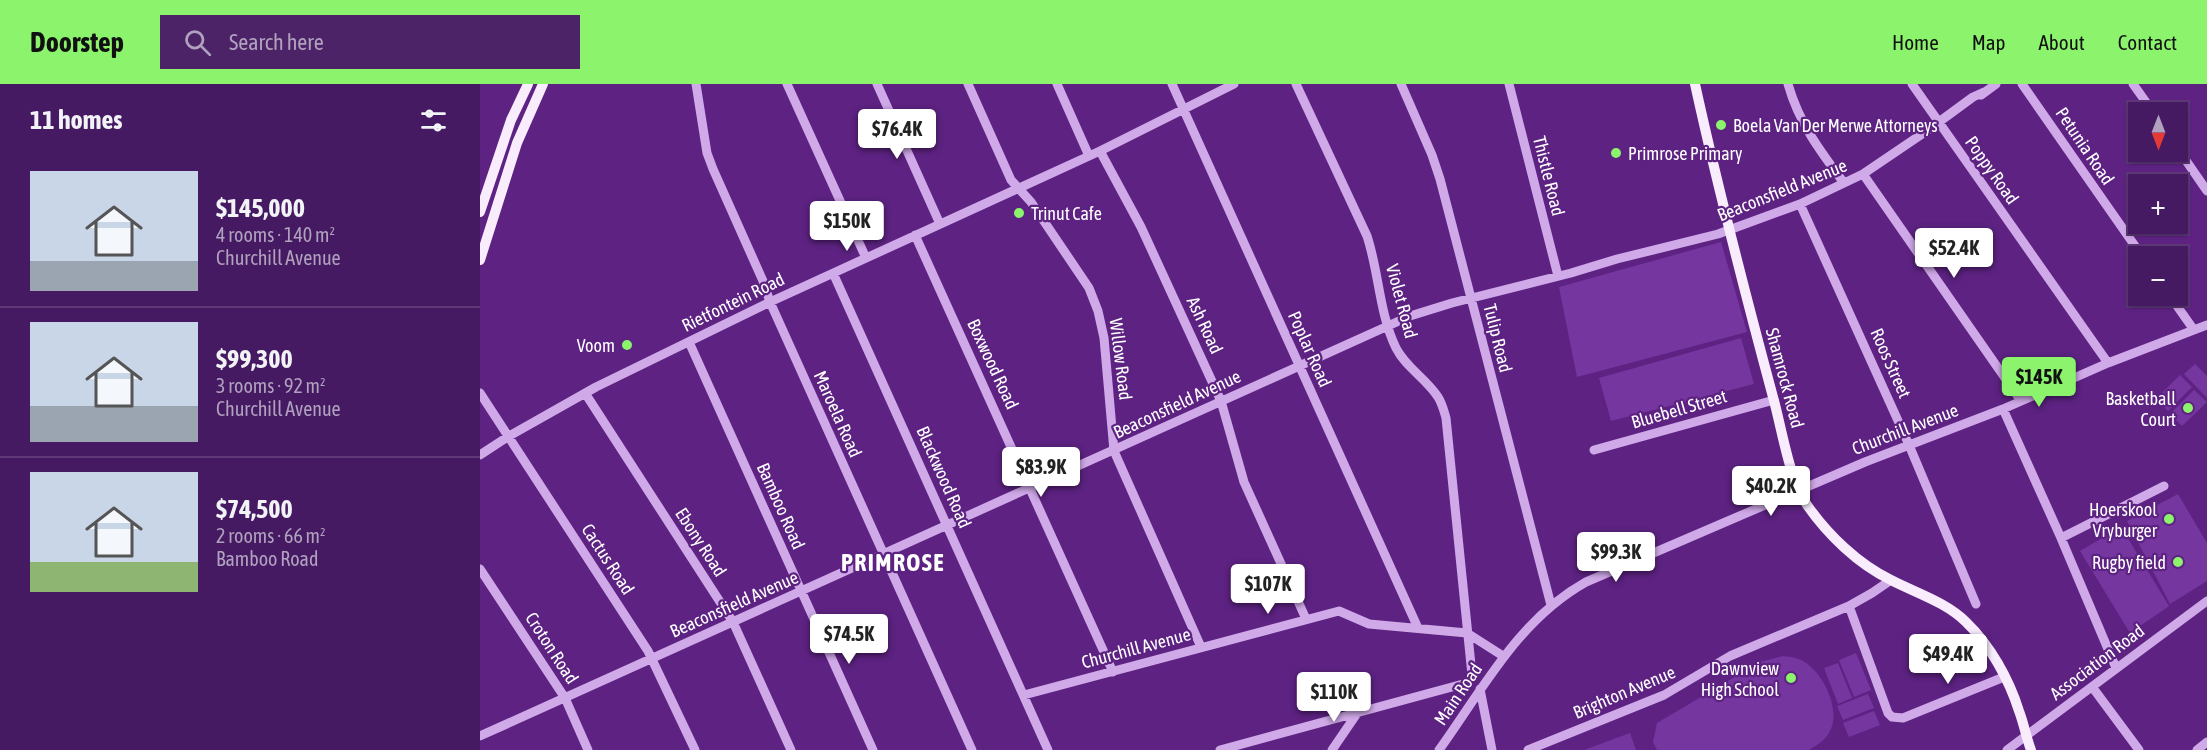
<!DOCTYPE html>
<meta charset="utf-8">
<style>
:root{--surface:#461a62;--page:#4d2368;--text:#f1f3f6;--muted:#b0a1be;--line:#5e3877;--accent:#8cf36c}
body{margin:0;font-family:"Asap Condensed",sans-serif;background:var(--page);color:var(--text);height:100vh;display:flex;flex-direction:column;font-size:22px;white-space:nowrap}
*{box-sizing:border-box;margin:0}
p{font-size:20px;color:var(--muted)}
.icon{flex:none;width:33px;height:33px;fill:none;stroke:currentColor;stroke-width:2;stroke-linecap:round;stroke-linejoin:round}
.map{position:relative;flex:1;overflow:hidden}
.panel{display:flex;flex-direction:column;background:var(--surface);width:480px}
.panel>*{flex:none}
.needle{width:39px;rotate:180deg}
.tools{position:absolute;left:1648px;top:18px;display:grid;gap:12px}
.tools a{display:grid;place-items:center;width:60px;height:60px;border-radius:0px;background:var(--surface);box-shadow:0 2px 4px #0004,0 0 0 2px var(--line);font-size:30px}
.price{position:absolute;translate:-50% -51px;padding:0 14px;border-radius:6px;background:#fff;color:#222;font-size:20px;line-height:39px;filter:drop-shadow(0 2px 3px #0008)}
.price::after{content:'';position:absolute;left:50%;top:36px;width:18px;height:14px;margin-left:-9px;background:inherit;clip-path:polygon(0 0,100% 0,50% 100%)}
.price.current{background:var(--accent);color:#111}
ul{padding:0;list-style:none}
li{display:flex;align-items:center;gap:18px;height:150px;padding:0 30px}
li+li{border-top:2px solid var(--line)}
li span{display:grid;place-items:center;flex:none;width:168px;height:120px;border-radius:0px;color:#555}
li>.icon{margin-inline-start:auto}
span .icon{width:72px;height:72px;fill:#fffc;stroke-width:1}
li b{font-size:26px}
h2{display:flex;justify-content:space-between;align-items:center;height:72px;padding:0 30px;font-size:26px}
header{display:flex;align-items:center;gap:36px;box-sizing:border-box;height:84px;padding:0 30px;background:var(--accent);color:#111}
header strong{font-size:28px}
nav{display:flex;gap:33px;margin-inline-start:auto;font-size:21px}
.search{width:420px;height:54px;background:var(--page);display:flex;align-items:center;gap:15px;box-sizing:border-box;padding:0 21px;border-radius:0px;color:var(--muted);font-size:22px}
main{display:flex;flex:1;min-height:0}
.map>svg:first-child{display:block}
</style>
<header>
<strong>Doorstep</strong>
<div class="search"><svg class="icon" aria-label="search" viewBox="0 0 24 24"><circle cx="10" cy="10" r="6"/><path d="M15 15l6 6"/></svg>Search here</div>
<nav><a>Home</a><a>Map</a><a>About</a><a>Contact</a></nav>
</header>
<main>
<section class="panel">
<h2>11 homes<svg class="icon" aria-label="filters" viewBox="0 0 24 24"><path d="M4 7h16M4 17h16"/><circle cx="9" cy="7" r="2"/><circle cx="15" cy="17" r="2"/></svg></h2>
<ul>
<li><span style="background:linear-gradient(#c9d6e8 75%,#9aa5b1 0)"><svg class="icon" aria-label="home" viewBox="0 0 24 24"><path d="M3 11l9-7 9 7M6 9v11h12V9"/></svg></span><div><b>$145,000</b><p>4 rooms · 140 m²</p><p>Churchill Avenue</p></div></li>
<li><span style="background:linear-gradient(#c9d6e8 70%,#9aa5b1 0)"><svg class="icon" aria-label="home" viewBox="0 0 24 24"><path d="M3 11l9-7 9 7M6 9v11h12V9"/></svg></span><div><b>$99,300</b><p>3 rooms · 92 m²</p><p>Churchill Avenue</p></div></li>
<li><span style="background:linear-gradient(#c9d6e8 75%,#8fb573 0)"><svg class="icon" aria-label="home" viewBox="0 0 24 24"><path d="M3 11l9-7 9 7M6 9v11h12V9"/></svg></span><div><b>$74,500</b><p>2 rooms · 66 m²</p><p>Bamboo Road</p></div></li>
</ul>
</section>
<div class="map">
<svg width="1727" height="666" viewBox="0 0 1727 666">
<rect width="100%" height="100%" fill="#5d2282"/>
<path fill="#7636a0" d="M1241,158L1267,248L1097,293L1079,203Z
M1261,254L1274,300L1131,337L1119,294Z
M1715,280L1727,292V314L1704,290Z
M1700,291L1712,303L1688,327L1676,315Z
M1714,306L1727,318L1702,342L1690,330Z
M1698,410L1727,459V497L1690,520L1647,437Z
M1641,443L1689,522L1650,549L1600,467Z
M1376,569L1391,606L1374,613L1359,576Z
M1303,572C1311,573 1320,574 1326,579C1344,591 1361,626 1350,647C1346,656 1337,661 1329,666H1177L1173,658L1177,639L1280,578Z
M1358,579L1372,614L1358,620L1344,584Z
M1388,610L1394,624L1363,636L1357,622Z
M1394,627L1400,641L1369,653L1363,639Z
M1150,649L1156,666H1104Z"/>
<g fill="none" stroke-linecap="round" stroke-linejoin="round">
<path stroke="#cfa9e8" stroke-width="9" d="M216,0L227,69L233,85L283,197L290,218L492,666
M307,0L386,174
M397,0L460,140
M488,0L531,96L551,118L609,204L618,227L624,254L634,367L721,563
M577,0L609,72
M692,0L938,544
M921,0L952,71L960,95L1071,521
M1029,0L1078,192
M1308,0C1319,39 1340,67 1364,99
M1432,0L1628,279
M1542,0L1662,172
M1653,0L1673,28
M1501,11L1516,0
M1698,65L1727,107
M620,67L661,143L741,317L764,398L826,535
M1383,90L1541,317
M1320,120L1429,361L1496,520
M435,151L633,588
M353,189L568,666
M1690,212L1714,246
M209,258L393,666
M0,309L168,567L215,666
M105,309L253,538L311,666
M1523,325L1581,454L1636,584
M1114,366L1294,316
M0,371L29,352L116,303L290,218L620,67L754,0
M1581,454L1684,402
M0,485L85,614L108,666
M1369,522L1408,629L1412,633L1423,634L1524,593
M1613,604L1659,666
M1000,605L1012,666
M544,611L859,527L889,540L987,549L1023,572
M0,652L930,232L972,219L1091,189L1137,175L1238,150L1320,120L1383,90L1448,46L1493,13L1504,8
M740,666L983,600L990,597L992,591L966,334C964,327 962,319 958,313C946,294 926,284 916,264C899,229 899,188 887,152L816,0
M852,666L878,628
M959,666C1003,605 1038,536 1106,498L1385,378L1523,325L1628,279L1727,241
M1048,666L1184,611L1250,572L1369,522L1392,509L1411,496
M1527,666L1727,517
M1717,666L1727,658"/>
<path stroke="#f8ecfd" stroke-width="10" d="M1215,0C1238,105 1265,209 1293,313C1302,345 1309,395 1327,421C1348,451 1378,480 1411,496C1436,509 1466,518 1486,538C1510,561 1529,595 1539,627C1544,640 1546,653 1551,666
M0,128L31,36L48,0
M0,176L37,59L63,0"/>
</g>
<g fill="#8cf36c" stroke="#5d2282" stroke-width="2">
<circle cx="1241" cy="41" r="6"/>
<circle cx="1136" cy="69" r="6"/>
<circle cx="539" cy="129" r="6"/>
<circle cx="147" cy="261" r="6"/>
<circle cx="1708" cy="324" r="6"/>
<circle cx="1689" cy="435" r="6"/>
<circle cx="1698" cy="478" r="6"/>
<circle cx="1311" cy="594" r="6"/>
</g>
<g text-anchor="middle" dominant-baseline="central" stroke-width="4.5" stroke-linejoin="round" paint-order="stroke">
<g font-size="18" fill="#fff" stroke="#5d2282" text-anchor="end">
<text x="1253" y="41" text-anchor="start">Boela Van Der Merwe Attorneys</text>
<text x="1148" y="69" text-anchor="start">Primrose Primary</text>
<text x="551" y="129" text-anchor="start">Trinut Cafe</text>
<text x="135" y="261">Voom</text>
<text x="1696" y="314">Basketball<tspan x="1696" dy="21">Court</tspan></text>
<text x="1677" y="425">Hoerskool<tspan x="1677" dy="21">Vryburger</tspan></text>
<text x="1686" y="478">Rugby field</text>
<text x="1299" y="584">Dawnview<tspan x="1299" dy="21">High School</tspan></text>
</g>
<g font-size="18" fill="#fff" stroke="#5d2282">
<text transform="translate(1605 62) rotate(56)">Petunia Road</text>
<text transform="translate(1512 86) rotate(55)">Poppy Road</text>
<text transform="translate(1069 92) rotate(76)">Thistle Road</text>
<text transform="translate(1302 106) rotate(-22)">Beaconsfield Avenue</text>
<text transform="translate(922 217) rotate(75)">Violet Road</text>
<text transform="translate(253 218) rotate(-26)">Rietfontein Road</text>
<text transform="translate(725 241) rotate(65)">Ash Road</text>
<text transform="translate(1018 254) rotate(76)">Tulip Road</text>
<text transform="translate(830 265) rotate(66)">Poplar Road</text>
<text transform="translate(641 275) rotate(83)">Willow Road</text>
<text transform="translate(1411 279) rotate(66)">Roos Street</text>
<text transform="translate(513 280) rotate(65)">Boxwood Road</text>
<text transform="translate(1305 294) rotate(75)">Shamrock Road</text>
<text transform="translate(697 320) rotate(-25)">Beaconsfield Avenue</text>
<text transform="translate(1199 325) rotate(-16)">Bluebell Street</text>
<text transform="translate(358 330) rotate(66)">Maroela Road</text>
<text transform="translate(1425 345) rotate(-21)">Churchill Avenue</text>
<text transform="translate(464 393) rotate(66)">Blackwood Road</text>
<text transform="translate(301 422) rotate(66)">Bamboo Road</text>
<text transform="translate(221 458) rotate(57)">Ebony Road</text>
<text transform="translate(128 475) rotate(57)">Cactus Road</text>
<text transform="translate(254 520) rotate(-24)">Beaconsfield Avenue</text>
<text transform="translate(72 564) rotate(57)">Croton Road</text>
<text transform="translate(656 564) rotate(-15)">Churchill Avenue</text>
<text transform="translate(1617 578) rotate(-37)">Association Road</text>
<text transform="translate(1144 608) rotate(-23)">Brighton Avenue</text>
<text transform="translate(978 610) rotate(-56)">Main Road</text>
</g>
<g font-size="24" font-weight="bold" letter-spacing="1.5" fill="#fff" stroke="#5d2282">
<text x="413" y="478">PRIMROSE</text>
</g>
</g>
</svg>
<div class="tools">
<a><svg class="needle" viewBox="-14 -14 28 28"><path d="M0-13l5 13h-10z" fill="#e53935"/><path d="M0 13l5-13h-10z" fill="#b0a1be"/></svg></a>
<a>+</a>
<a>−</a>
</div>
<b class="price" style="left:417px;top:76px">$76.4K</b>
<b class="price" style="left:367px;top:168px">$150K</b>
<b class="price" style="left:1474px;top:195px">$52.4K</b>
<b class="price current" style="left:1559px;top:324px">$145K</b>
<b class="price" style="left:561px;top:414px">$83.9K</b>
<b class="price" style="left:1291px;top:433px">$40.2K</b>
<b class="price" style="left:1136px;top:499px">$99.3K</b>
<b class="price" style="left:788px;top:531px">$107K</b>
<b class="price" style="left:369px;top:581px">$74.5K</b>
<b class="price" style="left:1468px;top:601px">$49.4K</b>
<b class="price" style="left:854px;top:639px">$110K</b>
</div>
</main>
